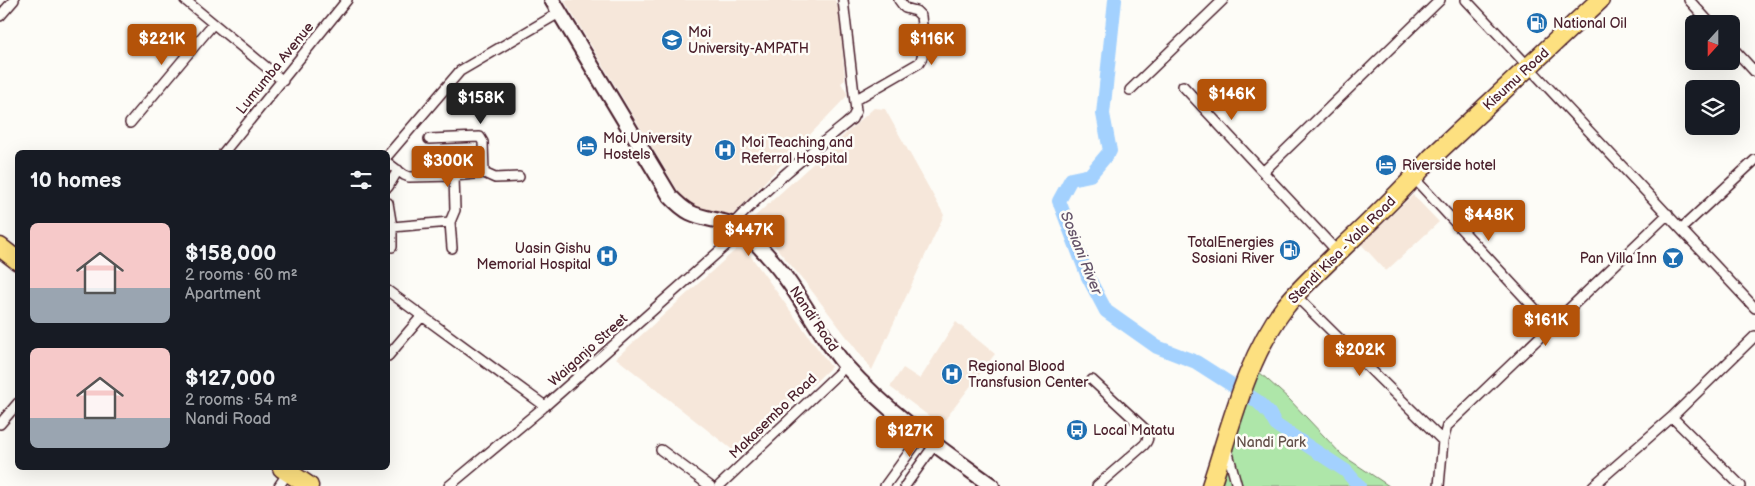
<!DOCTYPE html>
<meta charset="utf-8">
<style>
:root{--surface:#171b24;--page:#242831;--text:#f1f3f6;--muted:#9ea1a6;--accent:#b45309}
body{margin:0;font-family:"Balsamiq Sans",sans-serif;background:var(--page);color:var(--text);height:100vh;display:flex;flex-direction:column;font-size:19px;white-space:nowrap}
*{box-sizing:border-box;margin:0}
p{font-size:16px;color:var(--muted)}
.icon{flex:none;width:28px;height:28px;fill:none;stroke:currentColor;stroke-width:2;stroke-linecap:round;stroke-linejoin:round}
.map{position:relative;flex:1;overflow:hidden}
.panel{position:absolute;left:15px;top:150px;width:375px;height:320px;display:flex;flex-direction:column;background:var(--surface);border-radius:8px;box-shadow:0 5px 20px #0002}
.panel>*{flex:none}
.needle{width:32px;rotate:201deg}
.controls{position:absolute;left:1685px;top:15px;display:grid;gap:10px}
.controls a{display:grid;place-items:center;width:55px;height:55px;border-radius:8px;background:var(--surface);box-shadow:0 5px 20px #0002;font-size:25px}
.price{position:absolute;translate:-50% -42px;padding:0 11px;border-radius:5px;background:var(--accent);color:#fff;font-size:16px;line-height:32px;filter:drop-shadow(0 1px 2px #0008)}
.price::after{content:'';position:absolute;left:50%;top:30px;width:15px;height:11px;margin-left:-8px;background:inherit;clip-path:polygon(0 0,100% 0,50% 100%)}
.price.selected{background:#222;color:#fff}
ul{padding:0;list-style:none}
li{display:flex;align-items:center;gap:15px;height:125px;padding:0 15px}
li span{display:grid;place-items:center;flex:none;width:140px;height:100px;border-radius:8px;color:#555}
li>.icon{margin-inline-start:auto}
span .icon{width:60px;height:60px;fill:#fffc;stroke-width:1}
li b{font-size:21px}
h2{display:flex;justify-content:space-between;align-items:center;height:60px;padding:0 15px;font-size:21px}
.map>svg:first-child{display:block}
</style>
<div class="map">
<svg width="1755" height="486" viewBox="0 0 1755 486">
<rect width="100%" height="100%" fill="#fdfcf7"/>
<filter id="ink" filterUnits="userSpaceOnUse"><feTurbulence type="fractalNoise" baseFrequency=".02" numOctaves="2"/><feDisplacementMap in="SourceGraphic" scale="10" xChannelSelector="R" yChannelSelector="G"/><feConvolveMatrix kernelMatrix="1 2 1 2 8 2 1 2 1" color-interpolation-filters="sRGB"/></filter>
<g filter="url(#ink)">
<path fill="#f6e7da" d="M564,0H835L839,9L845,80L841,83L848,95L731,217L686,204Z
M874,108L885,109L944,215L872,370L805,282L752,219Z
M1413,195L1439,222L1386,271L1361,244Z
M742,244L831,367L739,455L616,358Z
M956,322L995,354L941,425L890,387L903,368L920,379Z"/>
<path fill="#aee6a9" stroke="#7c826a" d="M1258,371L1289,399L1342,455L1389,486H1212Z"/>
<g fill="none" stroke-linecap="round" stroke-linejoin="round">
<path stroke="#a3d1fe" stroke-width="14" d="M1115,0L1103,114L1110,151L1090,175L1071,179L1059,201L1088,277L1106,311L1157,347L1196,362L1257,401L1269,413L1276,425L1346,471L1359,486"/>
<g stroke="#4a1f2b" stroke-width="12">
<path id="street" d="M185,0L283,81
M1466,0L1755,308
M1689,0L1711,24
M0,16L14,0
M1731,46L1755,72
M1183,86L1263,172
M1130,90L1223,0
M855,100L919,63C927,54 922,28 921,16L916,11L905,8L899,0
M130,123L213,24
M429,139L480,137L483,142L484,173
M224,152L347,0
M388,155L460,71L559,13
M388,163L404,175L409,177L454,176L484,173L495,178L519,177
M1412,176L1551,326
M388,187L398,170
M388,203L392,227V247
M450,222L452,248
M733,224C769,185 811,152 852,119L856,111L843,0
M392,227L450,222L455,210L454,176
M1682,228L1755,160
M1334,248L1263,172L1440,0
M388,291L545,406
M1295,295L1443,441
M388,356L422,316
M1092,380L1147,431C1149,437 1148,441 1144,445L1097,486
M0,424L18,403
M661,450L710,486
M1223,451L1228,453L1237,486
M279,486L289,471
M449,486L545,406L742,231
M719,486L846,366
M885,486L922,435
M905,486L935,444
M1439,486L1443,441L1447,426L1668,214
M1593,486L1672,417
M1741,486L1672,417L1755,336"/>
</g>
<g stroke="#4a1f2b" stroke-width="18">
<path id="secondary" d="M552,0L670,196C688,215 694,215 719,221C724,222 729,223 734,225C746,231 758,245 767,255C798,288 816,331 846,366C888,413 941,449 992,486"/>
</g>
<g stroke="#4a1f2b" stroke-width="21">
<path id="highway" d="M0,247L18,261
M282,468L309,486
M1211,486C1231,426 1246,359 1285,307C1298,290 1314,276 1329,261C1364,227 1400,194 1431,158L1600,0"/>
</g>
<use href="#street" stroke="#fdfcf7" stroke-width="9"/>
<use href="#secondary" stroke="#fdfcf7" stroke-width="14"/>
<use href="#highway" stroke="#fde080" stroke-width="18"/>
</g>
</g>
<defs>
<g id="fuel-disc" transform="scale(1.125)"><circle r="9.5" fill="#1f6fb2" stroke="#fdfcf7"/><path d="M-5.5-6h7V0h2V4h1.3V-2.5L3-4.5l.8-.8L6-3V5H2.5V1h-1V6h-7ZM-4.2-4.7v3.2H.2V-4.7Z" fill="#fff"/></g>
<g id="university-disc" transform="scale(1.125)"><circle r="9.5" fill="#1f6fb2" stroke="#fdfcf7"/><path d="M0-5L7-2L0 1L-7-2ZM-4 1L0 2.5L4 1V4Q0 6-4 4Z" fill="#fff"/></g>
<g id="hotel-disc" transform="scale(1.125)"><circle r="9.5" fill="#1f6fb2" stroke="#fdfcf7"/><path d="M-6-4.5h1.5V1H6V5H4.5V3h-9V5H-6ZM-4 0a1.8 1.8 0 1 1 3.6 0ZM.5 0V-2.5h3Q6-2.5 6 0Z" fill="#fff"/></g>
<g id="hospital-disc" transform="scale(1.125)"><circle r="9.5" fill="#1f6fb2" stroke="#fdfcf7"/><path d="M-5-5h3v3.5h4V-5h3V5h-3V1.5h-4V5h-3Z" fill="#fff"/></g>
<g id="bar-disc" transform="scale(1.125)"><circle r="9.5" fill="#1f6fb2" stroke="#fdfcf7"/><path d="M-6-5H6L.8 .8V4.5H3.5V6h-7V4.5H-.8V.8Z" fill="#fff"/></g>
<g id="bus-disc" transform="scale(1.125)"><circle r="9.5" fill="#1f6fb2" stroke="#fdfcf7"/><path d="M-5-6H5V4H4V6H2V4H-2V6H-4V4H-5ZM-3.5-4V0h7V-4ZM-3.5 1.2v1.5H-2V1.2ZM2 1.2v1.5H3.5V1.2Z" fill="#fff"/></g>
</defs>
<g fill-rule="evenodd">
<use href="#fuel-disc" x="1537" y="23"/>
<use href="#university-disc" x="672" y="40"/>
<use href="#hotel-disc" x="587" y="146"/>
<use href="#hospital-disc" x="725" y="150"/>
<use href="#hotel-disc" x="1386" y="165"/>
<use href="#fuel-disc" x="1290" y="250"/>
<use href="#hospital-disc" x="607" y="256"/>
<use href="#bar-disc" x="1673" y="258"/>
<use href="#hospital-disc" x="952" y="374"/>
<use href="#bus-disc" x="1077" y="430"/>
</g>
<g text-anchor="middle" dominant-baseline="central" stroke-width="5" stroke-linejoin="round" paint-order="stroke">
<g font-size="14" fill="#4a1f2b" stroke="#fdfcf7" text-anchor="start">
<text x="1553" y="23">National Oil</text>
<text x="688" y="32">Moi<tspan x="688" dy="16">University-AMPATH</tspan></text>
<text x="603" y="138">Moi University<tspan x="603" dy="16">Hostels</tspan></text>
<text x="741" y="142">Moi Teaching and<tspan x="741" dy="16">Referral Hospital</tspan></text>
<text x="1402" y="165">Riverside hotel</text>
<text x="1274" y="242" text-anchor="end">TotalEnergies<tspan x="1274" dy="16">Sosiani River</tspan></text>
<text x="591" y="248" text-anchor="end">Uasin Gishu<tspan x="591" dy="16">Memorial Hospital</tspan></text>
<text x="1657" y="258" text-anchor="end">Pan Villa Inn</text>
<text x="968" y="366">Regional Blood<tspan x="968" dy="16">Transfusion Center</tspan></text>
<text x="1093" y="430">Local Matatu</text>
</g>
<g font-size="14" fill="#4a1f2b" stroke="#fdfcf7">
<text transform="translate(275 68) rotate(-51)">Lumumba Avenue</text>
<text transform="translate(1516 79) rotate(-43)">Kisumu Road</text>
<text transform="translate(1342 250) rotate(-45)">Stendi Kisa - Yala Road</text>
<text transform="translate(814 319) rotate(56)">Nandi Road</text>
<text transform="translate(588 350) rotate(-42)">Waiganjo Street</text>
<text transform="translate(773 416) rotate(-44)">Makasembo Road</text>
</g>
<g font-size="14" fill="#63514a" stroke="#fdfcf7">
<text x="1271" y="442">Nandi Park</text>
</g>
<g font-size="15" font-style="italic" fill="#65546a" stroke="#fdfcf7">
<text transform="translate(1081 253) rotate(68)">Sosiani River</text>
</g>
</g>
</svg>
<div class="controls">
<a><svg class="needle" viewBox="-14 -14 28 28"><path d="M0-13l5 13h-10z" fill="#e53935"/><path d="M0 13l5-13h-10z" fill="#9ea1a6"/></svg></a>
<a><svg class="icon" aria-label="layers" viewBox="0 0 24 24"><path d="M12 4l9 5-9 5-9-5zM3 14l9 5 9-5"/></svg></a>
</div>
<b class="price" style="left:162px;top:66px">$221K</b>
<b class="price" style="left:932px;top:66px">$116K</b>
<b class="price" style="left:1232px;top:121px">$146K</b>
<b class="price selected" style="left:481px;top:125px">$158K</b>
<b class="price" style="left:448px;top:188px">$300K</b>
<b class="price" style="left:1489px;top:242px">$448K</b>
<b class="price" style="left:749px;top:257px">$447K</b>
<b class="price" style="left:1546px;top:347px">$161K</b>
<b class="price" style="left:1360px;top:377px">$202K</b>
<b class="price" style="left:910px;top:458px">$127K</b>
<section class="panel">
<h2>10 homes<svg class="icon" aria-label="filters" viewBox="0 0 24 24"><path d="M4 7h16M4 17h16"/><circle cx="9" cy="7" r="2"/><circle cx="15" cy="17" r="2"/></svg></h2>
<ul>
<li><span style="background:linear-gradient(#f6c9c9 65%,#9aa5b1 0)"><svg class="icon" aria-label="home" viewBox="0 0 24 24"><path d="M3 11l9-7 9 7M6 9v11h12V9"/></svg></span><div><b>$158,000</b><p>2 rooms · 60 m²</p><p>Apartment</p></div></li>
<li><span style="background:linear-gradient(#f6c9c9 70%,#9aa5b1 0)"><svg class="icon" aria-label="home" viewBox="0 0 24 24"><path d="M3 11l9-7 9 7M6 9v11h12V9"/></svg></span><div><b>$127,000</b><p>2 rooms · 54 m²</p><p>Nandi Road</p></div></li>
</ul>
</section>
</div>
